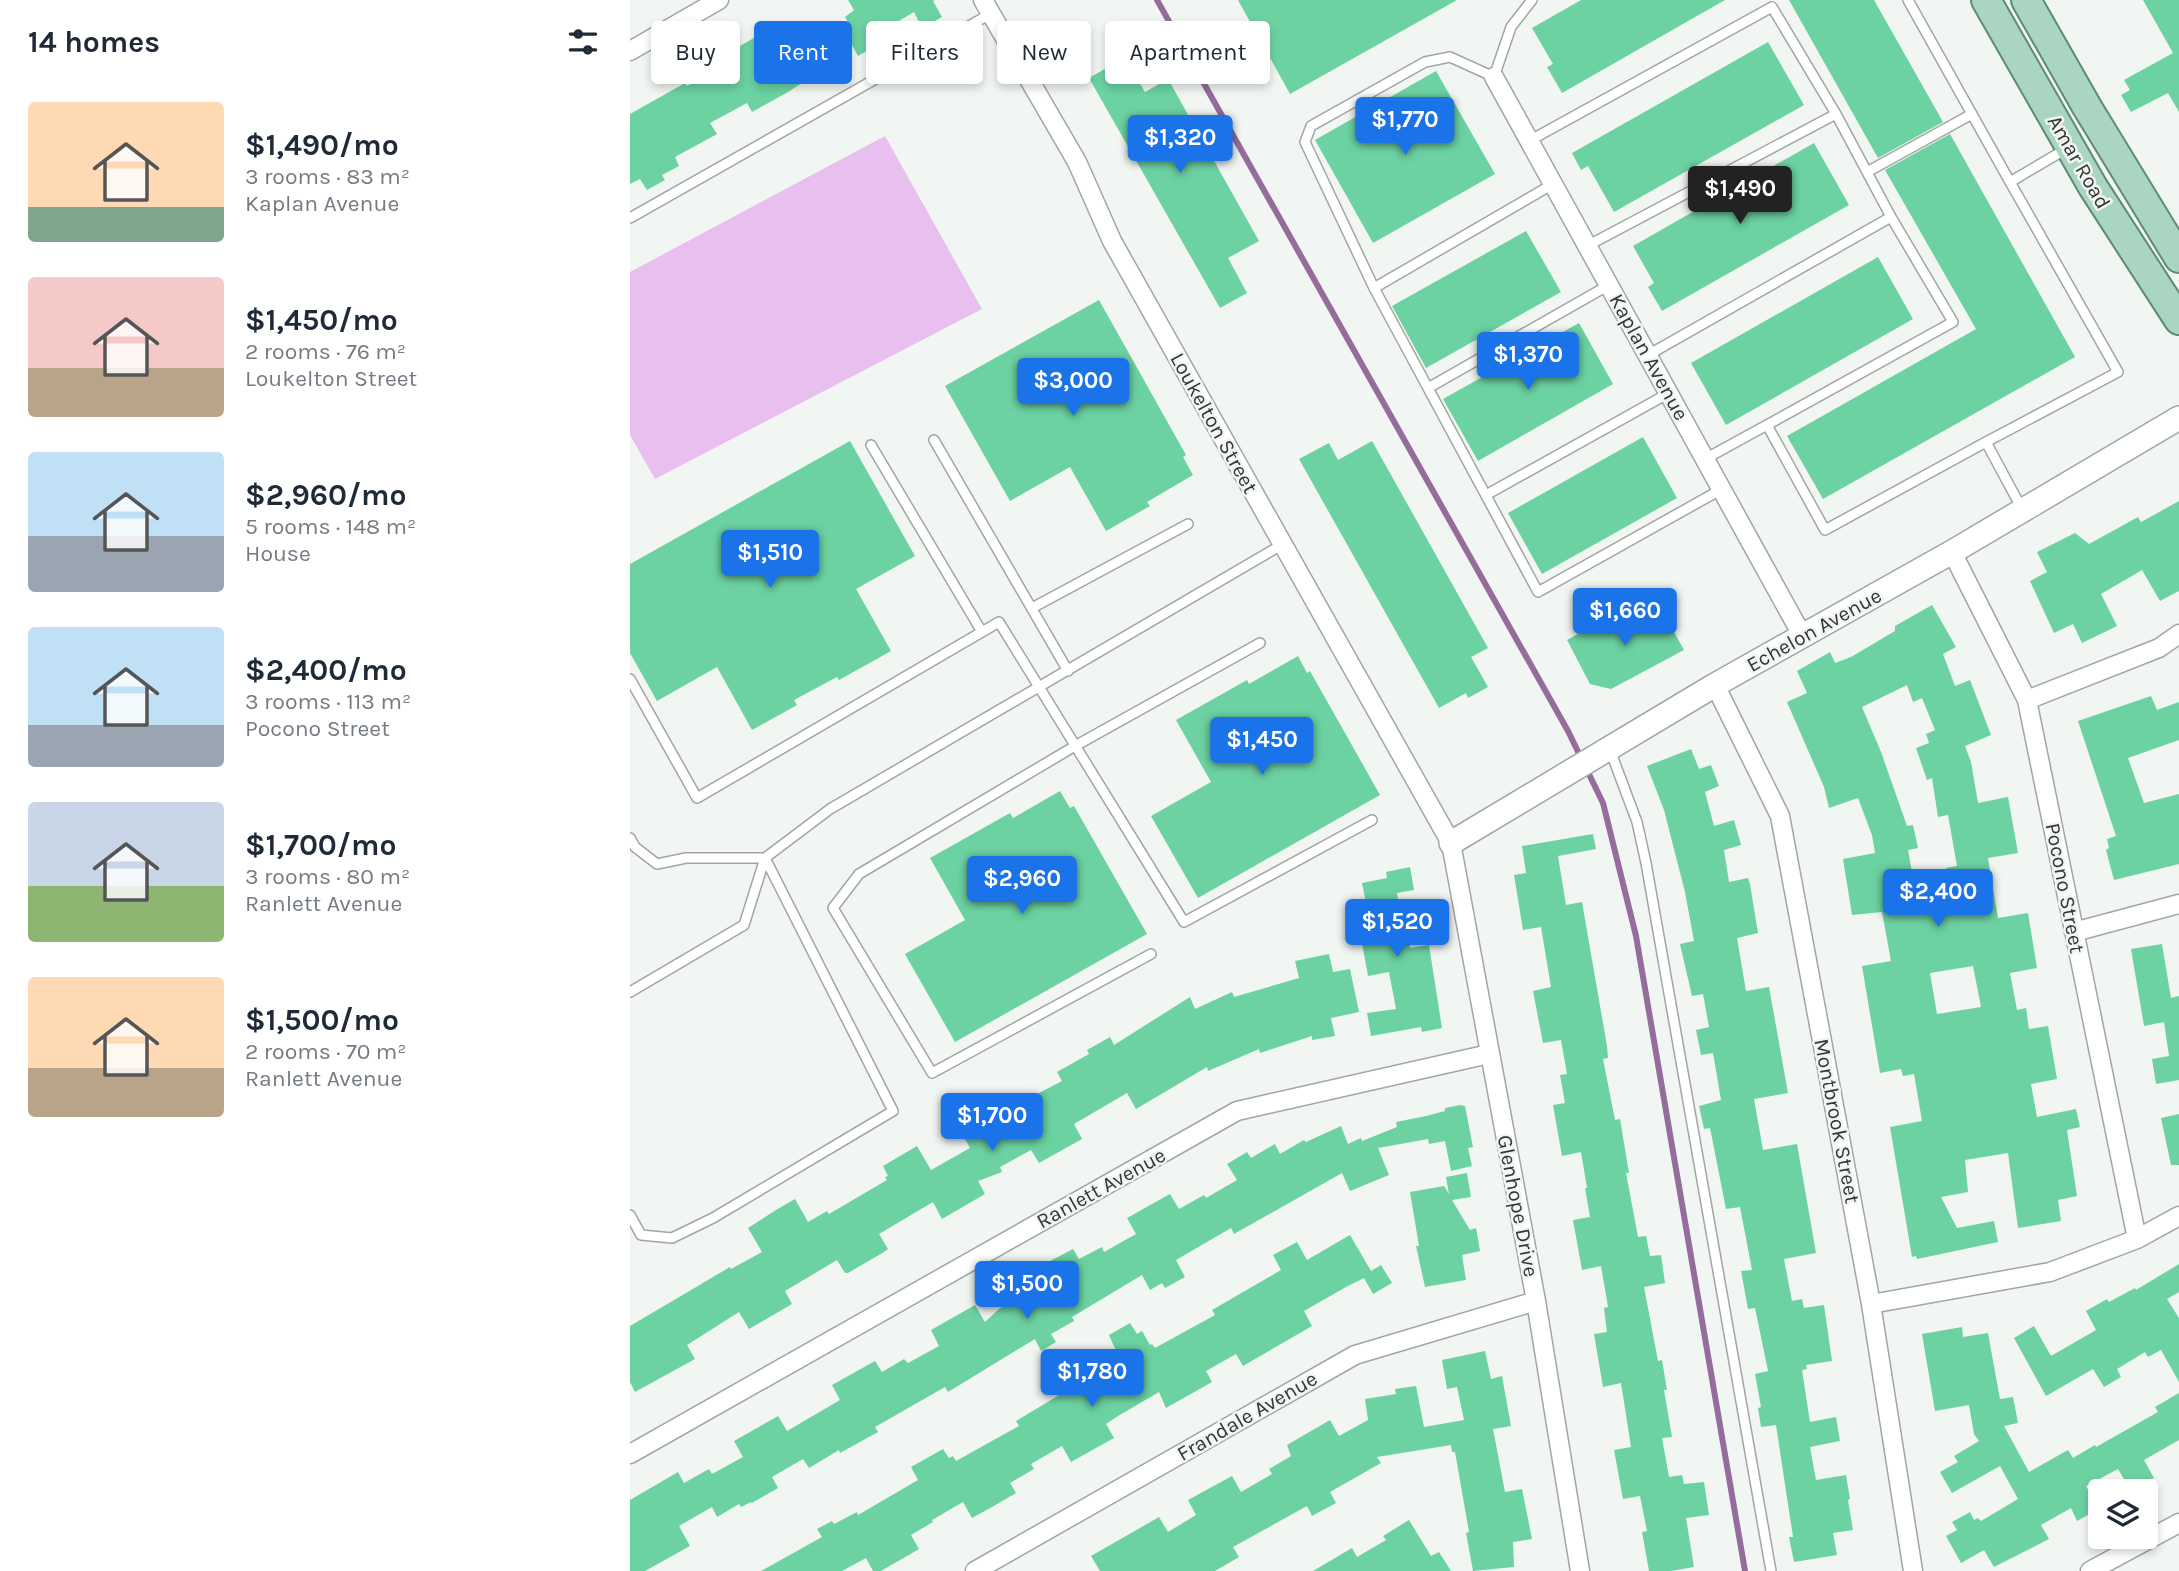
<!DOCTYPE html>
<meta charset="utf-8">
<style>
body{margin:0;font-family:Karla,sans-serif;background:#f2f2f3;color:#1f2937;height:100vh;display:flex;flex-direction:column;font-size:26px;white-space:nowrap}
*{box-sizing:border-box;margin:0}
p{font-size:23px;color:#747a83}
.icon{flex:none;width:38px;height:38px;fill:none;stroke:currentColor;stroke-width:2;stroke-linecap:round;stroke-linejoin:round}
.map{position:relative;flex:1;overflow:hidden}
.details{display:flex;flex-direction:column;background:#fff;width:630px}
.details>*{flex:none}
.guide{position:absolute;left:21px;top:21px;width:665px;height:63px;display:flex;gap:14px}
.tools{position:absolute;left:1458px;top:1479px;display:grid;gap:14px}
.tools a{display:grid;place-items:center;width:70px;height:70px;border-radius:7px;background:#fff;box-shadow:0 4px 10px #0003;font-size:35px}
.price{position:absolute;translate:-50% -60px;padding:0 16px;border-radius:7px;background:#1a73e8;color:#fff;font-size:23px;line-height:46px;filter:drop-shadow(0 2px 4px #0008)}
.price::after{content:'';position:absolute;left:50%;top:42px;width:21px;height:16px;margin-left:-10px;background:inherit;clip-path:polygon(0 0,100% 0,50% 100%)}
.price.current{background:#222;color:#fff}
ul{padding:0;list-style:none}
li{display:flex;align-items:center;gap:21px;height:175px;padding:0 28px}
li span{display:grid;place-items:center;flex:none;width:196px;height:140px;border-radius:7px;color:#555}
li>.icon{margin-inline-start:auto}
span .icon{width:84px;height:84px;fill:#fffc;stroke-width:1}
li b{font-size:30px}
h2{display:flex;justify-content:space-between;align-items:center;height:84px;padding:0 28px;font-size:30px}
.pill{padding:0 24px;border-radius:7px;background:#fff;box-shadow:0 4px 10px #0003;font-size:24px;line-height:63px}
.pill.current{background:#1a73e8;color:#fff}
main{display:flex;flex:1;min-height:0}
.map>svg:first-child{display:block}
</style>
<main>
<section class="details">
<h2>14 homes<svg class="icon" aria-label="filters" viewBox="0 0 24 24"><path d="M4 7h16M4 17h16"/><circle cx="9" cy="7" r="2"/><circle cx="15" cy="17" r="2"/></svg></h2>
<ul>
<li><span style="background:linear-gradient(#ffd9b3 75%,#7fa58c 0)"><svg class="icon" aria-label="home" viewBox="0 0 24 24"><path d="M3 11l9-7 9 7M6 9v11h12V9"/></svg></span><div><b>$1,490/mo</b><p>3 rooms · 83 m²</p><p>Kaplan Avenue</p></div></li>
<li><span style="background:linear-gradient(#f6c9c9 65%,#b9a48a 0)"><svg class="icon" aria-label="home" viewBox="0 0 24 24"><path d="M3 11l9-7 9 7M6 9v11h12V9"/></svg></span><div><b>$1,450/mo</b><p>2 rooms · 76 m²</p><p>Loukelton Street</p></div></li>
<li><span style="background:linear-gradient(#bfe0f5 60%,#9aa5b1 0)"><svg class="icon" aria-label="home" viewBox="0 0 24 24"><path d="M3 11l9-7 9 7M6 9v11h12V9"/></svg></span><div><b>$2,960/mo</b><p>5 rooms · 148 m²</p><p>House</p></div></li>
<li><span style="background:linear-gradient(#bfe0f5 70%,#9aa5b1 0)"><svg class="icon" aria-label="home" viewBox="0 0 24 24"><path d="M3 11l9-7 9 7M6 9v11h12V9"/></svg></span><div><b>$2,400/mo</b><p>3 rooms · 113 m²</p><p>Pocono Street</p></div></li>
<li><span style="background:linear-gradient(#c9d6e8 60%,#8fb573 0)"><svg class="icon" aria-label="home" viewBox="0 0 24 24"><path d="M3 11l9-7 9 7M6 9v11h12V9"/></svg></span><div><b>$1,700/mo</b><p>3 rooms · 80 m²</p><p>Ranlett Avenue</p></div></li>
<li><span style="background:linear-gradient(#ffd9b3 65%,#b9a48a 0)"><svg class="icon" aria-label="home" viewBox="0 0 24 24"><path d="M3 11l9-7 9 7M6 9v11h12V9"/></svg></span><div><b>$1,500/mo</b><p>2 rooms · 70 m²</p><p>Ranlett Avenue</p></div></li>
</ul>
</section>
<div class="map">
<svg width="1549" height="1571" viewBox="0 0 1549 1571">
<rect width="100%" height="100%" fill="#f1f6f3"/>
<path fill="#e9bff0" d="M255 136 352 309 25 479 0 435V272Z"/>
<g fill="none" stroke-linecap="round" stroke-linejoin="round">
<path stroke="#956c9c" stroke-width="6" d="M527 0 938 731 973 803 1006 936 1115 1571"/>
</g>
<path fill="#6cd2a2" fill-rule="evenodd" d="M218 0H305L303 1 312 17 292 28 284 12 245 35 250 43 228 56 221 43 187 62 192 70 158 92 122 112 117 103 80 123 87 134 45 157 49 166 32 175 35 180 17 190 10 179 0 184V114L55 83 57 86 91 67 86 60 153 21 163 38 169 34 172 40 175 38 177 42 188 35 191 40 219 24 215 17 224 10Z
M608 0H827L660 94Z
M951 0H1095L932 93 917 67 923 64 902 28Z
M1159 0H1244L1313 122 1248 158Z
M1513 0H1549V112L1538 93 1501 112 1491 95 1500 90 1494 80 1543 53Z
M1138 42 1174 105 984 212 958 166 951 170 942 153Z
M492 59 498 68 500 67 515 92 538 79 629 241 598 258 617 293 590 308 459 78Z
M806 71 865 174 743 243 685 140Z
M1320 134 1445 357 1193 499 1157 436 1346 329 1255 170Z
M1184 143 1219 205 1032 311 1018 287 1024 283 1003 246Z
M896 231 931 292 796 368 762 306Z
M1248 257 1283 319 1096 425 1061 363Z
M469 300 556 455 553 457 563 475 517 502 520 506 476 531 440 467 380 501 315 386Z
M949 323 983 384 848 461 813 399Z
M1013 437 1047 498 912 574 878 513Z
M220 441 285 556 226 589 261 651 209 680 207 677 164 700 167 705 122 730 87 667 27 701 0 653V564Z
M742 441 858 648 841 657 858 687 838 698 836 693 809 708 669 459 699 443 708 460Z
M1549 501V591L1530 601 1512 570 1471 594 1487 626 1452 643 1443 624 1424 633 1400 581 1417 572 1407 552 1445 533 1459 544 1508 517 1511 522Z
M1029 605 1054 650 981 689 960 684 937 640 978 617 985 629Z
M1302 605 1326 647 1313 654 1325 686 1340 680 1361 735 1335 746 1341 762 1348 803 1378 797 1388 853 1358 858 1368 918 1398 913 1407 968 1380 973 1387 1010 1396 1008 1399 1029 1418 1026 1427 1079 1401 1084 1407 1117 1446 1109 1450 1127 1437 1130 1447 1196 1428 1200 1431 1221 1388 1228 1378 1153 1335 1160 1338 1192 1311 1197 1327 1228 1364 1221 1368 1242 1287 1259 1286 1256 1282 1257 1260 1127 1292 1121 1284 1074 1273 1076 1271 1069 1250 1073 1232 966 1261 961 1252 912 1222 915 1213 859 1245 853 1242 835 1228 798 1199 808 1194 787 1157 702 1177 693 1167 671 1200 652 1205 663 1221 657 1265 631V626ZM1277 685 1283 702 1292 698 1305 730 1296 734 1299 743 1286 748 1297 780 1302 778 1308 817 1318 815 1327 866 1316 868 1320 888 1286 894 1278 850 1288 848 1283 825 1277 826 1251 752 1232 707ZM1343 966 1351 1007 1307 1014 1300 973Z
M668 656 677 673 680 671 750 795 568 898 521 816 581 782 546 720 617 680 619 684Z
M1521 696 1527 710 1549 702V740L1498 758 1514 803 1549 794V864L1484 880 1476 850 1479 848 1477 839 1486 836 1448 721Z
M1061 749 1069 769 1081 765 1089 786 1075 792 1084 826 1104 820 1111 845 1094 850 1099 882 1118 878 1120 884 1128 933 1107 938 1116 991 1139 987 1158 1093 1124 1099 1133 1150 1167 1144 1186 1253 1154 1259 1162 1301 1172 1299 1174 1308 1194 1305 1202 1361 1176 1365 1177 1369 1172 1370 1180 1422 1206 1417 1210 1441 1180 1447 1186 1480 1216 1475 1220 1499 1218 1500 1223 1530 1203 1533 1207 1555 1164 1562 1159 1537H1163L1146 1425 1131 1427 1128 1408 1131 1407 1125 1374 1138 1371 1125 1308 1118 1309 1111 1271 1122 1270 1110 1207 1096 1209 1080 1128 1074 1129 1069 1106 1091 1100 1083 1053 1071 1055 1066 1030 1079 1027 1073 994 1062 996 1050 944 1064 941 1055 892 1034 810 1017 766Z
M430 791 440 808 444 806 517 934 325 1042 275 954 335 920 300 858 380 813 383 818Z
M963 834 966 849 928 856 936 905 952 902 977 1046 978 1058 973 1059 985 1120 990 1119 999 1173H996L1008 1237 1016 1236 1020 1256 1031 1255 1035 1283 1014 1287 1028 1361 1032 1360 1037 1390H1034L1042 1437 1032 1438 1039 1477 1052 1475 1054 1484 1074 1482 1079 1515 1056 1518 1064 1567 1041 1571H1019L1012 1532 1017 1531 1010 1496 993 1499 984 1450 1001 1447 991 1383 973 1387 964 1334 977 1332 974 1308 978 1307 971 1266 952 1270 943 1220 960 1217 955 1188H957L951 1152 932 1156 923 1105 935 1103 930 1075 937 1074 931 1040 913 1043 903 991 921 987 911 927 893 930 884 875 896 873 892 846Z
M780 867 784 890 767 893 775 938 778 937 780 948 799 945 812 1028 792 1032 791 1027 741 1036 737 1013 766 1009 759 972 738 976 726 910 737 908 732 883 757 878 756 872Z
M1532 944 1541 998 1549 996V1080L1526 1084 1522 1059 1539 1056 1534 1022 1514 1026 1501 949Z
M699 954 703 972 720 969 729 1012 701 1018 705 1036 682 1040V1036L630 1053 629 1049 578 1071 577 1067 506 1109 497 1093 444 1124 452 1139 409 1163 401 1150 370 1167 372 1172 348 1181 355 1194 312 1219 303 1202 249 1234 258 1249 254 1252 218 1273H215L207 1260 155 1291 162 1304 119 1329 109 1312 57 1345 65 1359 5 1392 0 1382V1326L100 1267 101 1269 132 1252 118 1228 146 1210 165 1199 178 1222 197 1211 199 1214 257 1180 255 1177 258 1176 253 1166 287 1146 301 1170 340 1148 335 1139 353 1129 350 1124 432 1081 427 1072 459 1054 457 1050 480 1037 484 1045 560 997 565 1009 602 992 604 997 669 978 665 961Z
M830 1105 835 1106 843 1147 838 1148 842 1166 821 1171 815 1141 799 1144 798 1139 748 1148 759 1175 720 1191 712 1173 604 1234 601 1228 546 1260 555 1277 535 1288 532 1283 520 1290 512 1275 442 1317 444 1321 421 1334 426 1342 411 1351 405 1339 318 1392 315 1387 245 1427 248 1432 210 1453 209 1450 179 1468 173 1459 142 1477 148 1488 122 1503 121 1502 111 1507 109 1504 87 1517 82 1507 49 1526 60 1546 15 1571H0V1500L48 1472 54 1483 79 1469 82 1474 113 1457 104 1441 148 1416 157 1431 210 1400 202 1385 245 1361 252 1372 274 1359 278 1363 309 1346 301 1330 345 1305 355 1322 370 1308 378 1306 409 1289 399 1272 420 1261 443 1249 449 1259 472 1247 474 1252 506 1234 497 1218 540 1194 549 1209 574 1195 576 1198 607 1180 597 1164 617 1152 621 1158 645 1144 650 1154 674 1140 676 1142 711 1126 718 1144 731 1138 732 1141 767 1127 766 1122 796 1116 815 1111V1108Z
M1549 1114V1165H1541L1531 1118Z
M837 1173 841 1197 822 1200 840 1230 846 1228 850 1251 832 1255 836 1280 795 1287 786 1246H789L780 1192 814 1186 819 1194 816 1177Z
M720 1235 741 1271 751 1265 762 1283 743 1294 734 1278 716 1287 674 1311 682 1326 613 1366 606 1354 576 1371 582 1382 536 1408 529 1392 488 1416 476 1424 484 1438 441 1462 432 1446 401 1464 404 1469 380 1483 386 1493 362 1507 342 1518 333 1502 302 1520 303 1522 281 1535 289 1549 251 1571H243L236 1558 212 1571H131L192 1537 187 1529 202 1521 204 1524 227 1512 228 1515 288 1480 281 1467 313 1449 319 1458 323 1456 326 1461 389 1426 386 1421 441 1388 491 1362 479 1335 500 1323 507 1334 512 1331 520 1345 522 1344 525 1348 585 1315 582 1310 651 1270 643 1255 667 1242 677 1260Z
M1549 1264V1292L1537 1299 1549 1318V1382L1531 1350 1518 1357 1515 1352 1487 1369 1491 1377 1474 1387 1463 1369 1416 1396 1384 1338 1404 1326 1421 1356 1466 1330 1456 1311 1477 1299 1479 1302 1505 1288 1506 1290Z
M1332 1327 1333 1337 1358 1333 1370 1399 1383 1397 1388 1423 1374 1426 1399 1472 1438 1450 1443 1458 1465 1445 1466 1447 1528 1412 1525 1407 1549 1393V1440L1514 1460 1524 1478 1501 1491 1488 1469 1456 1486 1469 1509 1447 1521 1441 1508 1411 1525 1419 1539 1364 1567 1354 1550 1331 1563 1316 1536 1327 1530 1322 1522 1340 1512 1344 1520 1348 1518 1351 1521 1388 1499 1370 1466 1322 1493 1310 1472 1328 1462 1324 1456 1349 1441 1344 1434 1339 1405 1305 1411 1292 1334Z
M855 1351 861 1379 872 1376 881 1426 863 1429 875 1492 892 1489 902 1539 883 1542 884 1567 843 1571 836 1533 839 1532 825 1452H822L821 1445 747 1457 751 1463 700 1492 706 1503 682 1516 677 1506 603 1547 609 1557 585 1571H470L461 1556 529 1517 538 1532 566 1515 558 1500 602 1476 611 1492 642 1474 639 1469 661 1456 657 1445 700 1420 709 1436 738 1420 735 1399 766 1394 765 1389 786 1386 794 1427 834 1420 827 1387 817 1389 812 1360Z
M779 1520 801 1556 809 1552 821 1571H683L722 1548 727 1557 756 1540 753 1536Z"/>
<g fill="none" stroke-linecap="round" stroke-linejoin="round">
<g stroke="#a1a6a3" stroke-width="12">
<path id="service" d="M902 0 881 27 864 77 820 57 795 62 681 126 675 142 744 288 923 184
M1278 0 1380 182 1436 149
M899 141 1142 7 1206 114
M1237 172 1342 114
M1380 182 1488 372 1356 442 1392 509
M0 218 362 13
M957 246 1206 114 1261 217
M744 288 908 592 1092 489
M1018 355 1261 217 1323 322 1137 425
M798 388 979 285
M304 440 438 671
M241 445 352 632
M1075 459 1137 425 1195 530 1356 442
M856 495 1039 393
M402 608 558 524
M0 679 67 798 369 622 554 922 742 820
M980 750 1007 822 1016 863 1141 1571
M0 838 5 847 27 864 56 858H135
M521 954 302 1073 203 908 229 874 445 746 630 643
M0 992 114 925 135 858 200 809 653 544
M0 1215 11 1235 42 1238 83 1218 263 1111 135 858"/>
</g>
<g stroke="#a1a6a3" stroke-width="21">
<path id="minor" d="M353 0 447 162 482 241 821 843 906 1301 950 1571
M0 51 89 0
M864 77 1173 637
M1322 552 1397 700 1507 1239
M1085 685 1150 816 1241 1304 1283 1571
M1397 700 1529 648 1549 634
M1444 932 1549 904
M1241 1304 1420 1272 1507 1239 1549 1216
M0 1454 607 1111 859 1054
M345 1571 725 1355 906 1301
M1460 1571 1549 1523"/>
</g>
<g stroke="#a1a6a3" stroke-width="26">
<path id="tertiary" d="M821 843 1085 685 1322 552 1549 418"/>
</g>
<g stroke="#5c8c74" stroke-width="32">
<path id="primary" d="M1356 0 1463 187 1549 320
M1396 0 1457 107 1549 258"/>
</g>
<use href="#service" stroke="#fff" stroke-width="9"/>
<use href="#minor" stroke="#fff" stroke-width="18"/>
<use href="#tertiary" stroke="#fff" stroke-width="23"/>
<use href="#primary" stroke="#aad6c1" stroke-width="28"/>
</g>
<g text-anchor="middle" stroke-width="5" stroke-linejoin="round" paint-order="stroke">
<g font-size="21" fill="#343534" stroke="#f1f6f3">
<text transform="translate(1449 162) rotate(60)" y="7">Amar Road</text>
<text transform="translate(1019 357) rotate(61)" y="7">Kaplan Avenue</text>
<text transform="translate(584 423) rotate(61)" y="7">Loukelton Street</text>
<text transform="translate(1184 630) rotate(-29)" y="7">Echelon Avenue</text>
<text transform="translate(1435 888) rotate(79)" y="7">Pocono Street</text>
<text transform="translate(1207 1121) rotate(79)" y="7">Montbrook Street</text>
<text transform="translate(471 1188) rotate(-29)" y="7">Ranlett Avenue</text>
<text transform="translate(888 1206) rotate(79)" y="7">Glenhope Drive</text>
<text transform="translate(617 1416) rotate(-30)" y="7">Frandale Avenue</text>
</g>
</g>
</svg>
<div class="tools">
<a><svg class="icon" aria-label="layers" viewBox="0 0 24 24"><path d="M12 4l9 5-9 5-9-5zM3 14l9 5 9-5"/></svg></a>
</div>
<b class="price" style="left:775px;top:157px">$1,770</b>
<b class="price" style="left:550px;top:175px">$1,320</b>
<b class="price current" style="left:1110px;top:226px">$1,490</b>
<b class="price" style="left:898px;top:392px">$1,370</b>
<b class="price" style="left:443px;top:418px">$3,000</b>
<b class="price" style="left:140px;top:590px">$1,510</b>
<b class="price" style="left:995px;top:648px">$1,660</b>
<b class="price" style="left:632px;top:777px">$1,450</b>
<b class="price" style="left:392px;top:916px">$2,960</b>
<b class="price" style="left:1308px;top:929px">$2,400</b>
<b class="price" style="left:767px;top:959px">$1,520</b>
<b class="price" style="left:362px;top:1153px">$1,700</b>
<b class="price" style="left:397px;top:1321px">$1,500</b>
<b class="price" style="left:462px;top:1409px">$1,780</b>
<div class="guide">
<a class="pill">Buy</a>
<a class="pill current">Rent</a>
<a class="pill">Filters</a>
<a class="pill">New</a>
<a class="pill">Apartment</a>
</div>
</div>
</main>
